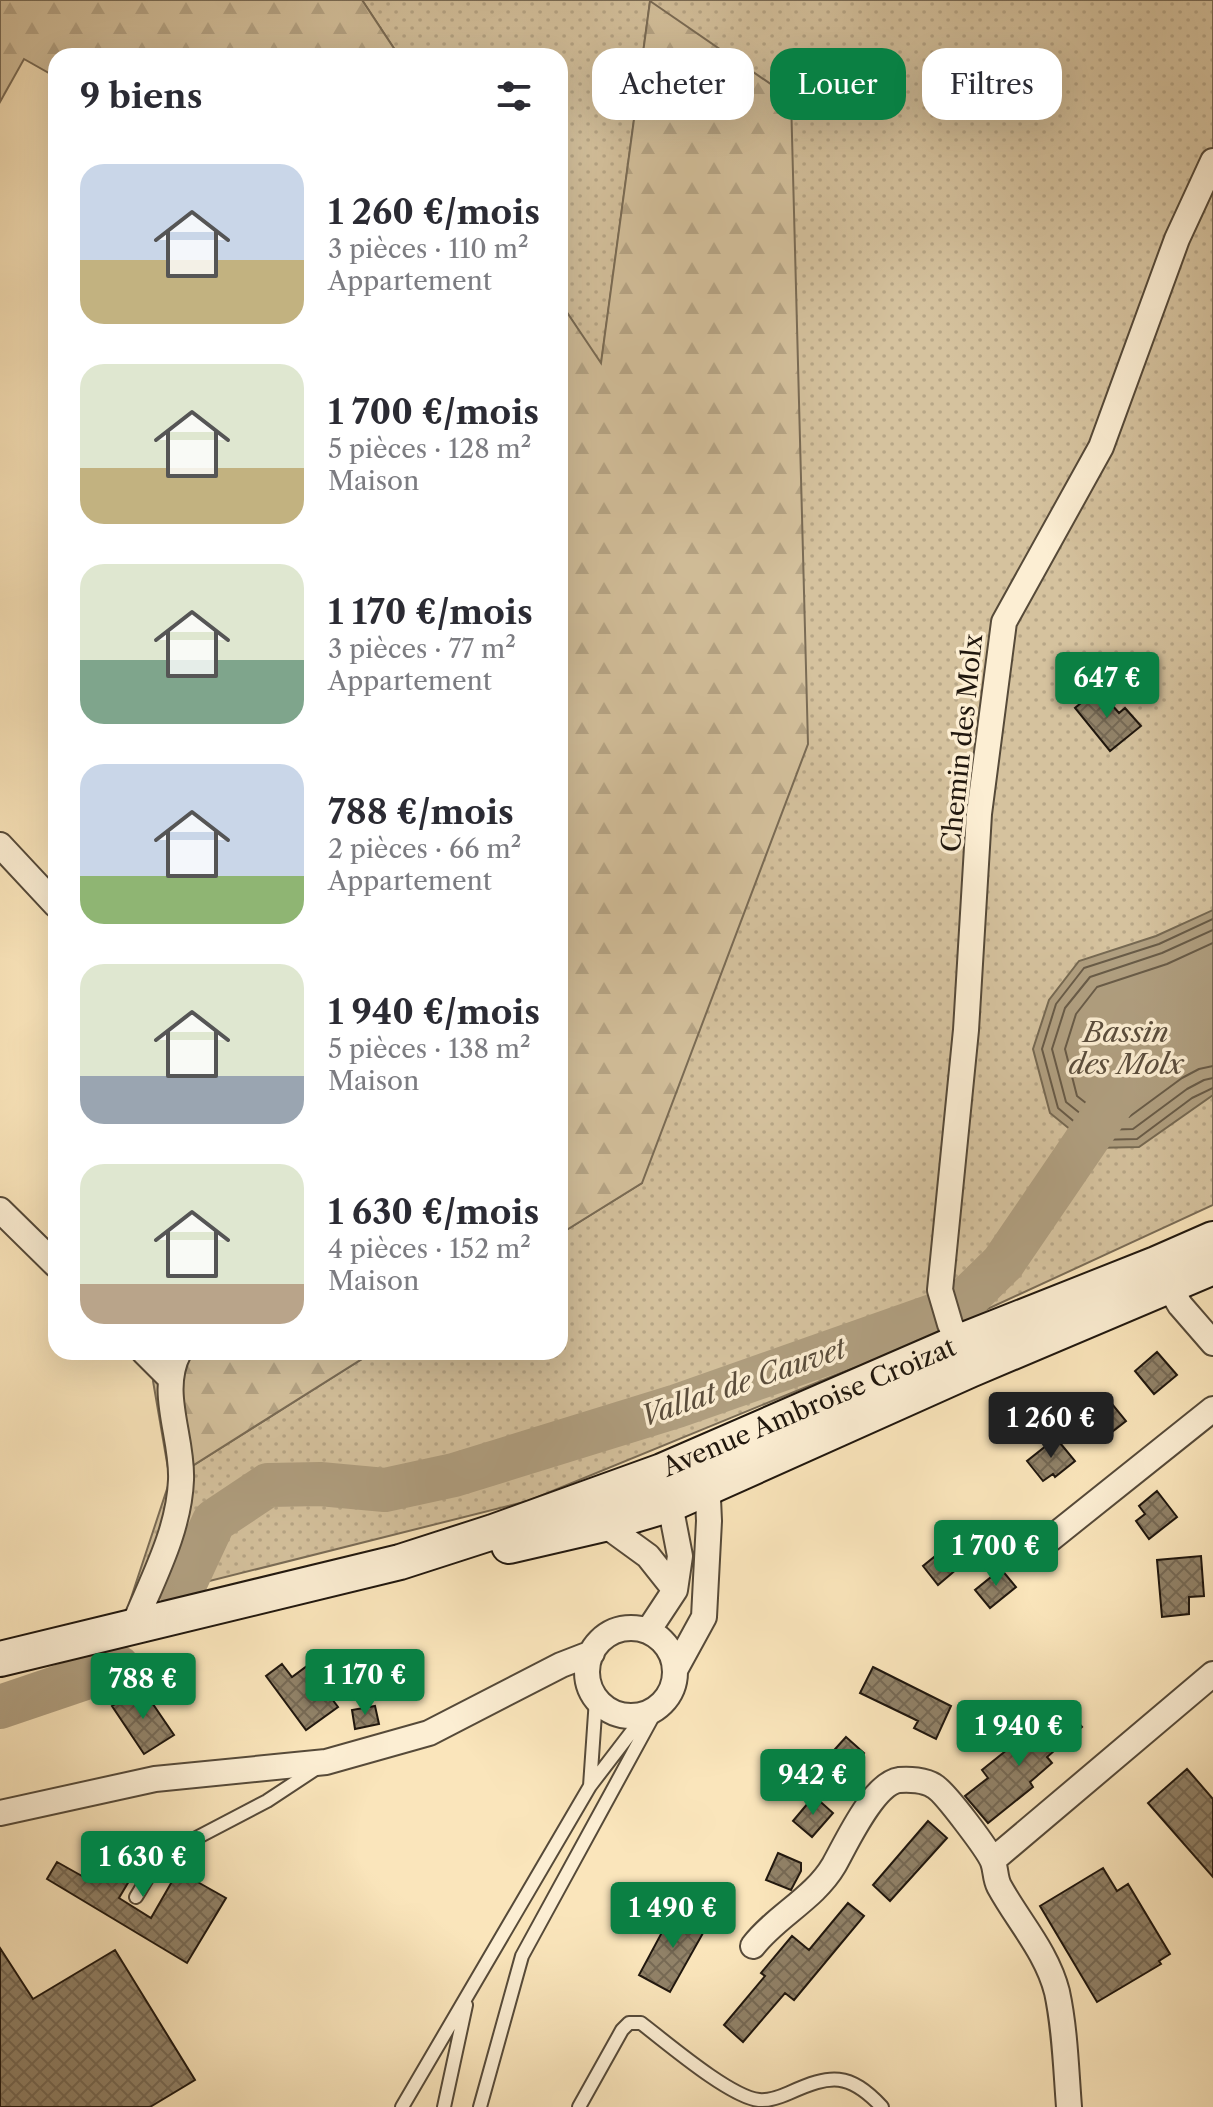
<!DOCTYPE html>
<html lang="fr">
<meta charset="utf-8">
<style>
body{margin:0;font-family:"Libre Caslon Text",serif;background:#f7f7f7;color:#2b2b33;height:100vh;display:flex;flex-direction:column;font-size:30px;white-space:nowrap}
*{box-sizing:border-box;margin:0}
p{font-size:26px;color:#7c7c81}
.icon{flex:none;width:44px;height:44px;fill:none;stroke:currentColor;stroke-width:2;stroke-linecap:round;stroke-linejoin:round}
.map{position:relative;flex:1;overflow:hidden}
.sheet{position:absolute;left:48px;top:48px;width:520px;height:1312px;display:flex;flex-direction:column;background:#fff;border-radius:24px;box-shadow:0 8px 32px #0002}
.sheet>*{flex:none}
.top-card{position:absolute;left:592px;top:48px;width:500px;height:72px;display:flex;gap:16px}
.price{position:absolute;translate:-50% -68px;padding:0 18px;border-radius:8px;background:#0b8043;color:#fff;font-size:26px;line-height:52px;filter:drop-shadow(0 2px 4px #0008)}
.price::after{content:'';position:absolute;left:50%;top:48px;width:24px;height:18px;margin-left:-12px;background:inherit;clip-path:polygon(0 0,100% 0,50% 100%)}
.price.active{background:#222;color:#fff}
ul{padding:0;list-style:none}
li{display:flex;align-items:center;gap:24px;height:200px;padding:0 32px}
li span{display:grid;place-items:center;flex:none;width:224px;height:160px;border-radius:24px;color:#555}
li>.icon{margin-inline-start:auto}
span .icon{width:96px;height:96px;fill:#fffc;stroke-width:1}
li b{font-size:34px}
h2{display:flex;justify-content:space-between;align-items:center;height:96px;padding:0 32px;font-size:34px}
.pill{padding:0 28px;border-radius:24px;background:#fff;box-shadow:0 8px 32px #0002;font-size:28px;line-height:72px}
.pill.active{background:#0b8043;color:#fff}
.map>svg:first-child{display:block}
</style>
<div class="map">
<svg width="1213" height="2107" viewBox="0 0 1213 2107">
<defs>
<pattern id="grass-dots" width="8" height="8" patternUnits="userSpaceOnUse" patternTransform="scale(2)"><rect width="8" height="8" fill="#d5c29e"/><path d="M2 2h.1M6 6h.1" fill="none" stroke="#b7a687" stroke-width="1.8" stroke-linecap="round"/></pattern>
<pattern id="forest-firs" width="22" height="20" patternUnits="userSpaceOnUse" patternTransform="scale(2)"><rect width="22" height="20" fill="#d5c29e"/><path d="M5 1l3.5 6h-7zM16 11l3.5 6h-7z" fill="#b7a687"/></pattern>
<pattern id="building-cross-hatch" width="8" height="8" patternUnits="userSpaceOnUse" patternTransform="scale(2)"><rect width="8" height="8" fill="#918268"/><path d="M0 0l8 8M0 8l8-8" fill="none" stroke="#766954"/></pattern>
</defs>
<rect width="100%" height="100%" fill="#fae5bb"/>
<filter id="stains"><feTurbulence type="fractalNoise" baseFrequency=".0025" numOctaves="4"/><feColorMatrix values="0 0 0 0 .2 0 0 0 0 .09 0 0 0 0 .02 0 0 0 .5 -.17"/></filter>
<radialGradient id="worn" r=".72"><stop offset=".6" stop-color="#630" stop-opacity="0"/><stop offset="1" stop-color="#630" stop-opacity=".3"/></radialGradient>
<path fill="url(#grass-dots)" stroke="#7a6c56" stroke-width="2" d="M362 0H1213V1205L916 1342 528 1501 130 1601 170 1480 373 1352H560V1234L642 1183 650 2 601 365 560 302V56H399Z"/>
<path fill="url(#forest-firs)" stroke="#7a6c56" stroke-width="2" d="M0 0H362L399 56H56V77L24 59 0 102Z
M650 1 791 98 808 744 642 1183 560 1234V302L601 363Z
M198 1352H373L170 1480 153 1381Z"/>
<path fill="#b09f80" stroke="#766952" stroke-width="2" d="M1213 910V1095L1139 1147 1093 1148 1050 1113 1033 1049 1049 1000 1079 961 1156 936Z"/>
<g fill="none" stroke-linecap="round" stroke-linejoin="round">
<path stroke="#685b47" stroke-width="2" d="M1213 919 1159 944 1084 968 1056 1004 1042 1049 1058 1108 1096 1140 1137 1139 1192 1098 1213 1088
M1213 930 1162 953 1090 977 1065 1008 1052 1049 1066 1102 1101 1130 1133 1129 1187 1089 1204 1080 1213 1078
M1213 943 1167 964 1097 987 1076 1014 1065 1049 1077 1096 1105 1118 1129 1117 1182 1078 1199 1069 1213 1066"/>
<path stroke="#b09f80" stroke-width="44" d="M181 1592 214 1521 268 1485 320 1484 385 1490 454 1475 677 1406 958 1307 1003 1263 1118 1094
M0 1707 118 1667"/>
</g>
<path fill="url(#building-cross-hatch)" stroke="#20170e" stroke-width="2" d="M1098 689 1119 713 1125 708 1141 726 1110 751 1075 708Z
M1157 1352 1177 1375 1154 1394 1135 1371Z
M1100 1399H1108L1126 1421 1108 1435 1087 1409Z
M1056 1438 1075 1461 1055 1477 1053 1474 1043 1481 1027 1461Z
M1157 1491 1177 1517 1149 1539 1136 1521 1145 1514 1139 1506Z
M949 1545 964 1563 938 1585 923 1566Z
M1201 1556 1204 1596 1189 1597V1614L1162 1617 1157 1560Z
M1001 1569 1016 1587 990 1608 975 1590Z
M282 1664 292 1677 307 1666 338 1707 306 1730 266 1676Z
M873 1667 951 1706 936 1739 914 1728 918 1721 912 1718 860 1693Z
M142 1688 174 1735 144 1754 112 1706Z
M375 1706 379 1724 355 1729 352 1710Z
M1068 1711 1082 1727 1047 1757 1052 1763 1030 1782 1033 1787 988 1823 965 1796 988 1778 982 1770 1028 1733 1033 1740Z
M846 1737 864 1753 836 1784 818 1768Z
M1187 1769 1213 1799V1877L1148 1803Z
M814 1796 833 1813 812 1837 793 1821Z
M928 1821 947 1838 890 1901 873 1885Z
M108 1833 145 1854 119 1898 151 1918 178 1871 226 1898 187 1963 47 1879 57 1862 82 1876Z
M778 1853 801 1863V1871L791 1890 766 1880Z
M1103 1868 1117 1891 1128 1884 1170 1954 1159 1961 1161 1964 1097 2002 1040 1906Z
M848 1903 864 1916 794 2000 785 1993 743 2042 724 2025 765 1976 761 1973 792 1936 809 1950Z
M675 1908 707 1926 670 1992 639 1975Z
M0 1948 33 1999 115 1950 195 2080 150 2107H0Z"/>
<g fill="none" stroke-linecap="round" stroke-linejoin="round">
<g stroke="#564a39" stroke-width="16">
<path id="service" d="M590 1786 596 1699
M136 1897 160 1857 267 1801 317 1768
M402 2107 590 1786 646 1713
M444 2107 466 2005
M480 2107 522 1956 658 1707
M579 2107 622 2030 629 2023H641C667 2043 730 2097 759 2100 770 2101 780 2097 789 2093 831 2074 849 2072 882 2107"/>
</g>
<g stroke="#564a39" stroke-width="28">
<path id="minor" d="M0 845 56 905
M0 1210 56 1265
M1161 1273 1180 1305 1213 1343
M144 1352 169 1377
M965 1357 950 1324 940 1290 966 1030 979 814 1004 622 1101 447 1177 239 1213 161
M604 1524 648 1556 675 1590
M1044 1544 1213 1409
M133 1627C152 1580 179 1532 181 1480 183 1437 158 1392 179 1352
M587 1672a44 44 0 1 1 88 0a44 44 0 1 1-88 0Z
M648 1631 675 1590 680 1556 667 1489
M675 1670 704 1617 709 1521 707 1476
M0 1813 155 1779 326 1762 429 1733 561 1665 592 1653
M993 1860 1213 1674
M753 1946C776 1916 814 1899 834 1865 846 1844 873 1784 899 1780 909 1779 925 1780 934 1786 945 1792 989 1851 993 1862 996 1870 995 1878 999 1886 1018 1921 1047 1952 1057 1992 1065 2029 1066 2069 1069 2107"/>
</g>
<g stroke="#20170e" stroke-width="38">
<path id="secondary" d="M509 1546 604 1524 671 1504 970 1370 1213 1267
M0 1659 400 1562 493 1532 662 1471 959 1342 1156 1264 1213 1239"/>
</g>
<use href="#service" stroke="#fceed3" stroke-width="12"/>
<use href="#minor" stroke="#fceed3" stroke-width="24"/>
<use href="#secondary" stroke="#fceed3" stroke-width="34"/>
</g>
<g text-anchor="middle" stroke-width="7" stroke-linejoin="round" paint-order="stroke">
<g font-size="26" fill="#20170e" stroke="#fceed3">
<text transform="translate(962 743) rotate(-84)" y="9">Chemin des Molx</text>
<text transform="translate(809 1407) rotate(-23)" y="9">Avenue Ambroise Croizat</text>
</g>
<g font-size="28" font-style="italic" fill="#5a4d3c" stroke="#fceed3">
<text x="1126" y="1042">Bassin<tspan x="1126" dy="32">des Molx</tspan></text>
<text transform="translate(743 1382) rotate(-19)" y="10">Vallat de Cauvet</text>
</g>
</g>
<rect width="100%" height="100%" filter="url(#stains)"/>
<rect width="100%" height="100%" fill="url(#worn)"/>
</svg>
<b class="price" style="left:1107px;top:720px">647 €</b>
<b class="price active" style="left:1051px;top:1460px">1 260 €</b>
<b class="price" style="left:996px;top:1588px">1 700 €</b>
<b class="price" style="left:365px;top:1717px">1 170 €</b>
<b class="price" style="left:143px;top:1721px">788 €</b>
<b class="price" style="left:1019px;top:1768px">1 940 €</b>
<b class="price" style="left:813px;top:1817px">942 €</b>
<b class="price" style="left:143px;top:1899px">1 630 €</b>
<b class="price" style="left:673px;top:1950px">1 490 €</b>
<div class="top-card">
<a class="pill">Acheter</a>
<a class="pill active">Louer</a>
<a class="pill">Filtres</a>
</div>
<section class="sheet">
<h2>9 biens<svg class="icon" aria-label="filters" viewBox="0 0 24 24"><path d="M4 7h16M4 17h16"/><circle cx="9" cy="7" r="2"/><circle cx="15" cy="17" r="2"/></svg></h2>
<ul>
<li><span style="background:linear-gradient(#c9d6e8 60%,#c2b280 0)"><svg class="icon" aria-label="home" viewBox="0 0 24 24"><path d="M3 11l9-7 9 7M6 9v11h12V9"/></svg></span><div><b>1 260 €/mois</b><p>3 pièces · 110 m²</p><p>Appartement</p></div></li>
<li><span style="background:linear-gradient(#dfe7d0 65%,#c2b280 0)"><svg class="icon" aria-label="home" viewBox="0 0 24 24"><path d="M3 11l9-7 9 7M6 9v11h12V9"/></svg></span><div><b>1 700 €/mois</b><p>5 pièces · 128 m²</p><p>Maison</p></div></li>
<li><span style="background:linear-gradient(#dfe7d0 60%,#7fa58c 0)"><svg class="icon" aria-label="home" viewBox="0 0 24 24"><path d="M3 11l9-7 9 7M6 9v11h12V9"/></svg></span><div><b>1 170 €/mois</b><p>3 pièces · 77 m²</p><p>Appartement</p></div></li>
<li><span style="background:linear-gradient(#c9d6e8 70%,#8fb573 0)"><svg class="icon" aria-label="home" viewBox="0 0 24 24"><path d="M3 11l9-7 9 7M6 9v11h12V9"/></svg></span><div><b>788 €/mois</b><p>2 pièces · 66 m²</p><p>Appartement</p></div></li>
<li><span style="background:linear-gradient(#dfe7d0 70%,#9aa5b1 0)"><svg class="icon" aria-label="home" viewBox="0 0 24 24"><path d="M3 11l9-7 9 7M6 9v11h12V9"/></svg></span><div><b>1 940 €/mois</b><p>5 pièces · 138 m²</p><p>Maison</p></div></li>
<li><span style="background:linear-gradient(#dfe7d0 75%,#b9a48a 0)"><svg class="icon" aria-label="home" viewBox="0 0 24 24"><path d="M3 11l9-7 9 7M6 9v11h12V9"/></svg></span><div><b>1 630 €/mois</b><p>4 pièces · 152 m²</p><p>Maison</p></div></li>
</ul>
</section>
</div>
